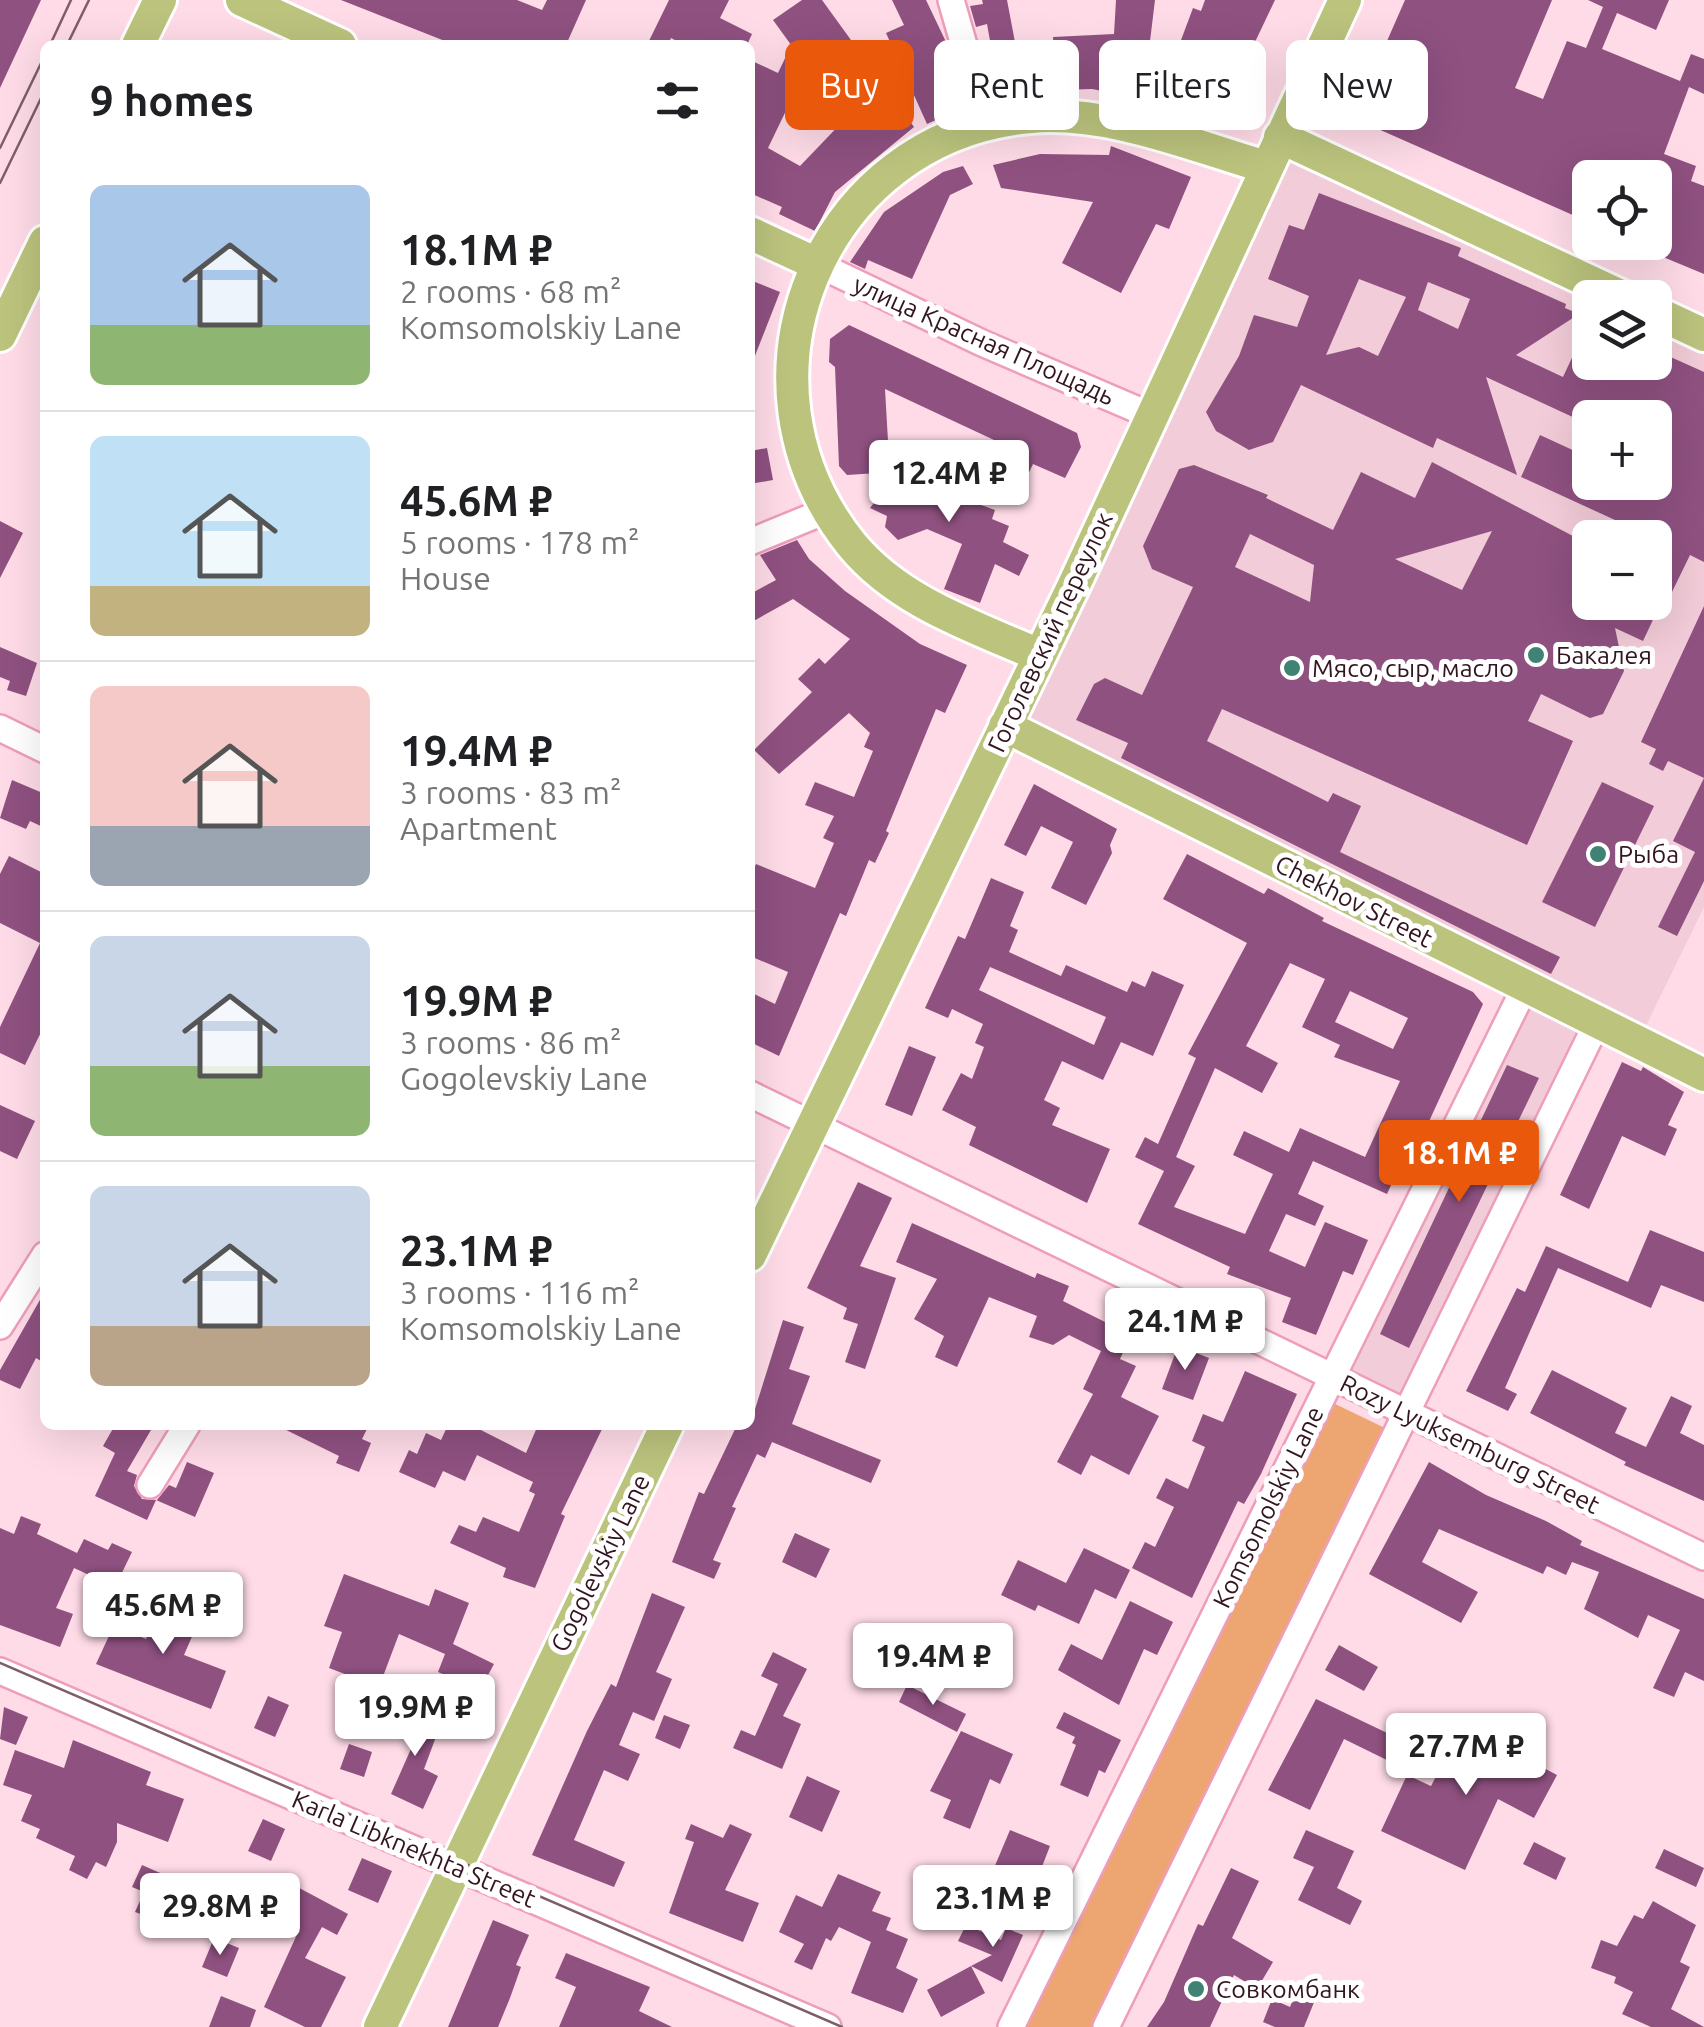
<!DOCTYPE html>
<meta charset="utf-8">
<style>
body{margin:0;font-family:Ubuntu,sans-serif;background:#f2f2f2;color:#202124;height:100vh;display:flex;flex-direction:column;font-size:38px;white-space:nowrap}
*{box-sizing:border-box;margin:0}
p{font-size:32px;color:#757577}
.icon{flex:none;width:55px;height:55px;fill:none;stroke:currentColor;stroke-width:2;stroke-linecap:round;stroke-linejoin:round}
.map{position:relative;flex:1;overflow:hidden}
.side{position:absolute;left:40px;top:40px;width:715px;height:1390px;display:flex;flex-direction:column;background:#fff;border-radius:15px;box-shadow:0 10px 40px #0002}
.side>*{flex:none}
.guide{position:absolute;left:785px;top:40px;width:768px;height:90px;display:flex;gap:20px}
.buttons{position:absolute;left:1572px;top:160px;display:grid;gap:20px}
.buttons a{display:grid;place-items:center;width:100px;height:100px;border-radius:15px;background:#fff;box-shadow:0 10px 40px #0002;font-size:50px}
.price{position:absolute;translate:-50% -85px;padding:0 22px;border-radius:10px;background:#fff;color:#222;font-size:32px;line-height:65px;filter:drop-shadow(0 2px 5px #0008)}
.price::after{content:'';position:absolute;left:50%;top:60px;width:30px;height:22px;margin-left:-15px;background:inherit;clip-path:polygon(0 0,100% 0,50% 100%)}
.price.on{background:#ea580c;color:#fff}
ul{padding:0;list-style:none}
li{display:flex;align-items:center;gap:30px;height:250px;padding:0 50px}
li+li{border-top:2px solid #e0e0e0}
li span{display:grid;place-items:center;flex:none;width:280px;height:200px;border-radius:15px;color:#555}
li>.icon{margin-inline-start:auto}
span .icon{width:120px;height:120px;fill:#fffc;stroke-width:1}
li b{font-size:42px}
h2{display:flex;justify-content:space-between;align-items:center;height:120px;padding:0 50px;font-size:42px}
.tag{padding:0 35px;border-radius:15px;background:#fff;box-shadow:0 10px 40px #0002;font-size:35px;line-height:90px}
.tag.on{background:#ea580c;color:#fff}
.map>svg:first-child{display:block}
</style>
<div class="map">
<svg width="1704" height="2027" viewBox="0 0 1704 2027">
<rect width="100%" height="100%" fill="#fedbe7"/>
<path fill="#f2ccd8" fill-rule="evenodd" d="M1280 137 1590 298V362H1655V312L1704 335V907L1638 1042 1598 1023 1405 1414 1332 1378 1525 987 1005 726ZM1590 418H1655V482H1590ZM1590 538H1655V602H1590Z"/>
<path fill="#eda672" d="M1329 1401 1389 1430 1095 2027H1021Z"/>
<path fill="#8f5180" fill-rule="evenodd" d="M0 0H41L0 88Z
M341 0H517L542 10 547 0H586L566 45H455Z
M669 0H729L720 18 752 34 747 45H684L671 38 668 45H647Z
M802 0H822L914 127 835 192 815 231 779 214 782 207 750 193V60L778 73 788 52 802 60 773 20ZM807 67 846 118 800 166 768 148Z
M892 0H926L947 44 965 107 927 124 886 33 904 25Z
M982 0H1007L1018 58 1054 57 1053 37 1114 34 1116 0H1155L1143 99 1092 89 1024 91 1025 96 997 101 986 64 994 63 987 24 976 27 970 6 983 4Z
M1205 0H1275L1218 120 1156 107 1193 8 1201 11Z
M1405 0H1552L1515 88 1543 99 1567 41 1586 48 1603 7 1588 0H1669L1656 30 1617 13 1602 49 1680 81 1691 54 1704 59V94L1689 87 1664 154 1696 166 1691 181 1704 186V274L1627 242H1655V178H1590L1575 216 1360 121 1355 114Z
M1111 146 1191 177 1169 229 1156 224 1121 293 1062 263 1093 202 1001 188 993 165 1040 154 1109 155Z
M963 166 973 184 950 195 912 279 868 260 865 269 850 262 884 212 943 172Z
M1319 193 1461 248 1458 256 1566 304 1565 308 1579 314 1516 355 1563 377 1590 319V362H1655V350L1704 372V562L1690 555 1672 592 1667 590 1643 641 1615 628 1624 671 1603 714 1590 718 1541 694 1528 721 1573 741 1527 845 1222 709 1207 741 1328 802 1333 793 1361 806 1340 852 1560 957 1551 974 1121 758 1128 743 1076 720 1094 684 1105 678 1142 695 1193 587 1152 569 1143 546 1179 469 1194 465 1268 495 1266 498 1333 530 1361 472 1415 498 1432 462 1590 545V602H1655V538H1620L1626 525 1521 477 1540 435 1590 458V482H1637L1655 491V418H1590V425L1486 377 1517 475 1437 438 1433 448 1301 385 1273 442 1249 450 1216 431 1206 412 1239 356 1254 315 1297 327 1309 296 1268 279 1289 225 1304 230ZM1359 279 1406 297 1378 356 1359 347 1326 355ZM1428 282 1470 299 1458 329 1418 310ZM1492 531 1462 590 1395 559ZM1250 534 1314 565 1310 602 1235 567Z
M750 280 780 292 751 366H750Z
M849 325 1077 433 1081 447 1065 478 1033 464 1019 493 992 479 1009 447 885 389 888 441H876L878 473 847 475 839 466 835 367 829 362 830 339Z
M767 448 773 480 750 484V451Z
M912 454 951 470 942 491 995 510 992 519 1009 526 1003 542 1029 555 1019 576 995 564 980 603 944 589 962 544 927 529 898 540 885 527 887 516 870 508Z
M0 521 23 533 0 578Z
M797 540 809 559 845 591 920 644 967 665 945 713 936 709 886 831 889 833 875 863 869 860 846 916 840 913 779 1056 750 1042V992L775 1004 788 972 750 956V878L756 864 815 888 834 843 823 838 834 816 805 805 815 782 854 797 873 751 864 747 870 733 849 713 779 774 754 750 812 692 798 679 819 658 825 664 850 639 793 599 750 623V594L776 580 760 555Z
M1704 606V881L1677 936 1658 927 1695 852 1673 841 1704 778 1668 761 1663 771 1649 764 1656 749 1641 742Z
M0 647 37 663 26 696 7 690 10 681 0 677Z
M12 780 45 794V828L30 821 26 829 0 818Z
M1602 782 1654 806 1595 927 1542 902Z
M1034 784 1117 829 1110 845 1112 853 1086 905 1051 888 1073 842 1041 826 1026 856 1004 845Z
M1187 854 1264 894 1268 888 1324 918 1322 921 1473 992 1483 1004 1414 1154 1407 1150 1387 1194 1313 1161 1298 1194 1324 1206 1315 1226 1286 1214 1269 1251 1305 1267 1325 1222 1368 1240 1353 1275 1343 1271 1316 1335 1282 1322 1291 1298 1227 1274 1230 1267 1138 1224 1164 1171 1135 1157 1145 1137 1158 1144 1196 1058 1188 1054 1247 943 1163 899ZM1290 963 1325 979 1302 1027 1340 1045 1334 1057 1400 1081 1365 1157 1300 1128 1289 1152 1244 1131 1233 1155 1273 1174 1245 1234 1174 1207 1195 1166 1176 1157 1215 1068 1262 1093 1278 1063 1246 1046ZM1350 991 1408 1018 1393 1049 1335 1022Z
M9 856 45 874V1024L25 1065 0 1053V1027L40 943 0 923V874Z
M991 878 1024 892 1010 926 1018 930 1009 952 1061 976 1066 965 1127 992 1132 981 1145 987 1152 971 1184 985 1153 1056 1121 1042 1103 1080 1062 1061 1044 1100 1060 1108 1052 1125 1110 1149 1087 1203 969 1145 976 1127 942 1110 961 1073 972 1079 984 1047 975 1043 983 1024 952 1009 948 1018 925 1008 958 936 965 939ZM990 967 1106 1017 1094 1045 979 990Z
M909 1046 936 1057 912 1116 885 1105Z
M1622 1062 1641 1071 1643 1067 1684 1092 1668 1125 1677 1129 1665 1156 1622 1136 1589 1209 1560 1195Z
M1507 1065 1539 1078 1409 1348 1380 1334Z
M0 1105 35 1121 17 1159 0 1151Z
M858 1182 892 1198 860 1266 896 1278 865 1369 845 1362 858 1324 843 1319 847 1308 807 1288Z
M912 1223 1035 1278 1037 1273 1069 1286 1063 1301 1113 1326 1116 1320 1134 1329 1120 1359 1136 1366 1121 1397 1159 1416 1129 1475 1091 1455 1081 1475 1057 1462 1093 1394 1083 1389 1101 1351 1069 1335 1053 1345 1029 1337 1037 1316 989 1297 957 1367 935 1357 944 1336 914 1319 937 1279 896 1262Z
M1650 1230 1704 1252V1302L1661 1285 1651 1308 1558 1268 1505 1388 1517 1394 1508 1411 1466 1391 1517 1288 1525 1292 1546 1246 1628 1282Z
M45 1291V1352L41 1361 36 1358 20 1389 0 1380V1370Z
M783 1320 804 1327 789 1369 810 1376 792 1424 881 1460 871 1483 772 1442 765 1458 757 1454 732 1507 736 1508 713 1560 721 1563 714 1579 672 1562 699 1492 704 1494 737 1425H750Z
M1178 1346 1209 1358 1193 1400 1162 1389Z
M1552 1370 1627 1408 1615 1433 1646 1447 1671 1396 1692 1406 1680 1433 1704 1445V1501L1624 1465 1626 1462 1530 1413Z
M1245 1371 1297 1394 1261 1474 1244 1504 1238 1501 1192 1598 1132 1568 1145 1542 1155 1547 1174 1507 1156 1498 1166 1478 1188 1489 1205 1447 1192 1441 1203 1414 1223 1422Z
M115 1425H143L151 1430 127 1471 137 1475 134 1486 142 1499 157 1500 169 1485 176 1488 187 1462 214 1473 195 1517 156 1500 147 1520 95 1496 115 1453 103 1446Z
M276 1425H369L362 1439 371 1443 359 1472 336 1463 339 1456Z
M448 1425H471L526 1453 538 1425H604L561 1514 565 1516 535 1588 503 1577 506 1568 450 1543 459 1525 476 1532 483 1517 519 1532 535 1494 529 1491 533 1482 477 1455 465 1481 443 1471 435 1488 399 1472 409 1450 417 1454 426 1433 441 1440Z
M1429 1462 1486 1495 1546 1521 1582 1541 1580 1545 1704 1599V1681L1685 1672 1674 1697 1653 1688 1680 1630 1648 1615 1638 1638 1584 1609 1599 1572 1572 1562 1566 1575 1547 1566 1543 1574 1439 1529 1422 1562 1478 1592 1461 1623 1369 1574Z
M21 1516 41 1524 37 1534 77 1553 84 1539 108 1550 112 1543 132 1552 115 1587 74 1568 56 1608 73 1614 60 1647 0 1625V1528L14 1534Z
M795 1533 830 1549 816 1578 782 1562Z
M1084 1548 1130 1570 1116 1599 1095 1589 1079 1624 1038 1605 1035 1611 1001 1595 1018 1560 1066 1583Z
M344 1574 429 1606 435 1589 469 1603 453 1644 494 1664 464 1720 438 1708 452 1678 438 1672 445 1654 399 1634 379 1687 329 1668 342 1632 324 1626Z
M166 1585 183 1591 171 1622 194 1632 184 1655 226 1671 211 1709 96 1664 114 1625 146 1639Z
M652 1593 685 1607 656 1672 672 1679 654 1721 633 1712 619 1745 640 1754 628 1781 604 1770 574 1840 625 1862 614 1887 532 1855 587 1731 611 1684 616 1687Z
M1130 1601 1173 1622 1157 1655 1144 1649 1119 1705 1058 1670 1071 1644 1102 1660Z
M1339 1645 1378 1667 1364 1691 1325 1670Z
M773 1652 807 1669 783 1716 801 1724 782 1769 733 1748 741 1730 755 1736 778 1684 761 1676Z
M907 1685 966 1714 957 1732 899 1702Z
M268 1696 289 1705 275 1737 254 1728Z
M1316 1699 1406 1742 1395 1764 1344 1739 1310 1810 1268 1790Z
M4 1707 28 1717 16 1745 0 1739Z
M399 1710 440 1726 424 1769 438 1776 423 1809 391 1794 414 1742 390 1733Z
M1064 1712 1121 1740 1105 1773 1099 1770 1088 1797 1060 1785 1076 1745 1072 1743 1075 1737 1056 1728Z
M664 1715 690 1725 680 1749 655 1738Z
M1463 1725 1557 1775 1534 1818 1498 1799 1465 1870 1381 1831 1407 1775 1431 1786Z
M961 1731 1013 1754 1000 1784 990 1779 970 1829 943 1818 951 1800 930 1791Z
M73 1740 151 1772 146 1785 184 1799 168 1842 117 1823V1842L106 1867 96 1862 87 1879 69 1870 75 1856 36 1838 40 1829 21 1821 32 1795 3 1785 15 1750 64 1768Z
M349 1744 372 1752 364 1777 340 1769Z
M807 1776 840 1791 822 1832 789 1817Z
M263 1819 285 1829 271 1861 248 1851Z
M691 1824 723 1838 730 1824 752 1834 725 1890 759 1903 743 1942 669 1913 694 1842 685 1839Z
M1010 1830 1050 1846 1038 1877 1051 1882 1039 1909 986 1887Z
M1306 1830 1354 1851 1337 1888 1362 1901 1350 1925 1298 1900 1314 1867 1293 1858Z
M1534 1842 1566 1858 1556 1880 1523 1864Z
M1664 1849 1704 1868 1696 1887 1655 1868Z
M362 1858 392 1871 378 1903 348 1890Z
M142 1865 167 1876 149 1917 135 1912 144 1892 132 1887Z
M1231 1868 1259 1881 1232 1938 1273 1962 1257 1989 1234 1975 1210 2027H1147L1164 2002 1198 1924 1203 1926Z
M838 1874 881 1892 872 1911 891 1918 886 1930 908 1939 896 1968 918 1979 903 2013 851 1993 871 1942 839 1927 831 1941 826 1938 812 1970 794 1962 804 1944 779 1932 796 1895 822 1907Z
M288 1882 348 1914 337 1935 322 1927 305 1958 346 1977 321 2027H305L264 2007 299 1930 270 1914Z
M1653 1901 1696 1925 1680 1962 1690 1967 1671 2009 1704 2027H1651L1622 2014 1633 1992 1614 1983 1616 1977 1591 1968 1601 1940 1617 1946 1634 1915 1643 1919Z
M493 1920 529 1935 516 1965 521 1967 510 1998 498 2027H448Z
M966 1925 1001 1940 1006 1928 1023 1935 1002 1982 971 1966 992 1955 958 1941Z
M214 1938 239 1948 227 1977 202 1967Z
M566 1953 650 1987 639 2011 672 2027H559L576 1987 555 1978Z
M971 1966 985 1993 941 2017 927 1990Z
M1298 1987 1317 1995 1304 2027H1275L1263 2022 1272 1999 1290 2007Z
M221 1996 256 2010 250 2027H209Z"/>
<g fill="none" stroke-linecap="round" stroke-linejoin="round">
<g stroke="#ee9dbb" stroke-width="30">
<path id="minor" d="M951 0 987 125
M817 264 982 343 1152 416
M750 542 828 510
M0 728 45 750
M750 1094 1704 1557
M0 1326 45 1255
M150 1485 187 1425
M0 1671 828 2027
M1011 2027 1525 987
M1106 2027 1597 1023"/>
</g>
<g stroke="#fff" stroke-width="38">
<path id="major" d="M242 0 340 45
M138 45 160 0
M1280 137 1625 298
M750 233 817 264
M1655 312 1704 335
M0 335 45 242
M1039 655C973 626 899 602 852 545 720 382 819 136 1030 117 1109 110 1191 145 1266 167
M1005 726 1704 1075
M750 1255 1074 585 1345 0
M380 2027 667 1425"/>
</g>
<use href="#minor" stroke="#fff" stroke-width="25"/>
<use href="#major" stroke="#bbc37d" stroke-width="32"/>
<path stroke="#7d5e6a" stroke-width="2.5" d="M50 45 71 0
M67 45 89 0
M0 148 45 55
M0 183 45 90
M0 1663 842 2027"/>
</g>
<g fill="#408273" stroke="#fff" stroke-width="4">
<circle cx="1536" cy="655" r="10"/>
<circle cx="1292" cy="668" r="10"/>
<circle cx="1598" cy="854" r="10"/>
<circle cx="1196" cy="1989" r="10"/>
</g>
<g text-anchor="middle" stroke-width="10" stroke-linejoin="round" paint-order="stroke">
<g font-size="25" fill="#331521" stroke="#fff">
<text transform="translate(984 340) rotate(24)" y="9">улица Красная Площадь</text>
<text transform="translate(1050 632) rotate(-65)" y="9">Гоголевский переулок</text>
<text transform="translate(1354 901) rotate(27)" y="9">Chekhov Street</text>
<text transform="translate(1470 1444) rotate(26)" y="9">Rozy Lyuksemburg Street</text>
<text transform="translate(1268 1507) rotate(-64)" y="9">Komsomolskiy Lane</text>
<text transform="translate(600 1563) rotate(-64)" y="9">Gogolevskiy Lane</text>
<text transform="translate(414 1849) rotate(23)" y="9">Karla Libknekhta Street</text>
</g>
<g font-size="25" fill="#331521" stroke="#fff" text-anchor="start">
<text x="1556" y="664">Бакалея</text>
<text x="1312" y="677">Мясо, сыр, масло</text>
<text x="1618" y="863">Рыба</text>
<text x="1216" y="1998">Совкомбанк</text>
</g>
</g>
</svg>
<div class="buttons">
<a><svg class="icon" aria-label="locate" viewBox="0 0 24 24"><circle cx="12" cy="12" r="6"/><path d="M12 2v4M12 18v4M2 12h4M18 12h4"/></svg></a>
<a><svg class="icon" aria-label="layers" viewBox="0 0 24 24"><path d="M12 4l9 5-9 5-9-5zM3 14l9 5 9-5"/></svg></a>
<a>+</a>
<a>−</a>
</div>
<b class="price" style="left:949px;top:525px">12.4M ₽</b>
<b class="price on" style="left:1459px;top:1205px">18.1M ₽</b>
<b class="price" style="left:1185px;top:1373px">24.1M ₽</b>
<b class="price" style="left:163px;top:1657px">45.6M ₽</b>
<b class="price" style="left:933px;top:1708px">19.4M ₽</b>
<b class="price" style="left:415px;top:1759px">19.9M ₽</b>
<b class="price" style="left:1466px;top:1798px">27.7M ₽</b>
<b class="price" style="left:993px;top:1950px">23.1M ₽</b>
<b class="price" style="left:220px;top:1958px">29.8M ₽</b>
<div class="guide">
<a class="tag on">Buy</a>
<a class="tag">Rent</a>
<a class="tag">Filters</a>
<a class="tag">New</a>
</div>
<section class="side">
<h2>9 homes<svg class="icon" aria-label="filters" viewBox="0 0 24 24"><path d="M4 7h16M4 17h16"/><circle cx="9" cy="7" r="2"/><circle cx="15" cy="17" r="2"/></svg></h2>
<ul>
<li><span style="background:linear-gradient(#a9c7e8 70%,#8fb573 0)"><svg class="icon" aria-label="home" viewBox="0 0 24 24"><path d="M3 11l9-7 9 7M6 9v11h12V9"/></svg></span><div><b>18.1M ₽</b><p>2 rooms · 68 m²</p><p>Komsomolskiy Lane</p></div></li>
<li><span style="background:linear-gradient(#bfe0f5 75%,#c2b280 0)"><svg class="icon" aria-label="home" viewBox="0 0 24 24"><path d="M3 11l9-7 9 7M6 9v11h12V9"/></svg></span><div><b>45.6M ₽</b><p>5 rooms · 178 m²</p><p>House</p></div></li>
<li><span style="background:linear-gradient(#f6c9c9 70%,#9aa5b1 0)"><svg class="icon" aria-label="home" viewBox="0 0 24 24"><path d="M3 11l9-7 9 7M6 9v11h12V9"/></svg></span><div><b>19.4M ₽</b><p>3 rooms · 83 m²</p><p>Apartment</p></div></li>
<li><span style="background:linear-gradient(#c9d6e8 65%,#8fb573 0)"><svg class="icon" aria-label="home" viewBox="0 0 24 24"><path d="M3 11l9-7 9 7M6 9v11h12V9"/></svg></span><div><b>19.9M ₽</b><p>3 rooms · 86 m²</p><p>Gogolevskiy Lane</p></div></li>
<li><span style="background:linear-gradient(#c9d6e8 70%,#b9a48a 0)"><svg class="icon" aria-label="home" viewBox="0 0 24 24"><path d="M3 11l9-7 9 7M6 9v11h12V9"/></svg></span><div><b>23.1M ₽</b><p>3 rooms · 116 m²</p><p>Komsomolskiy Lane</p></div></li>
</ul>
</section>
</div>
